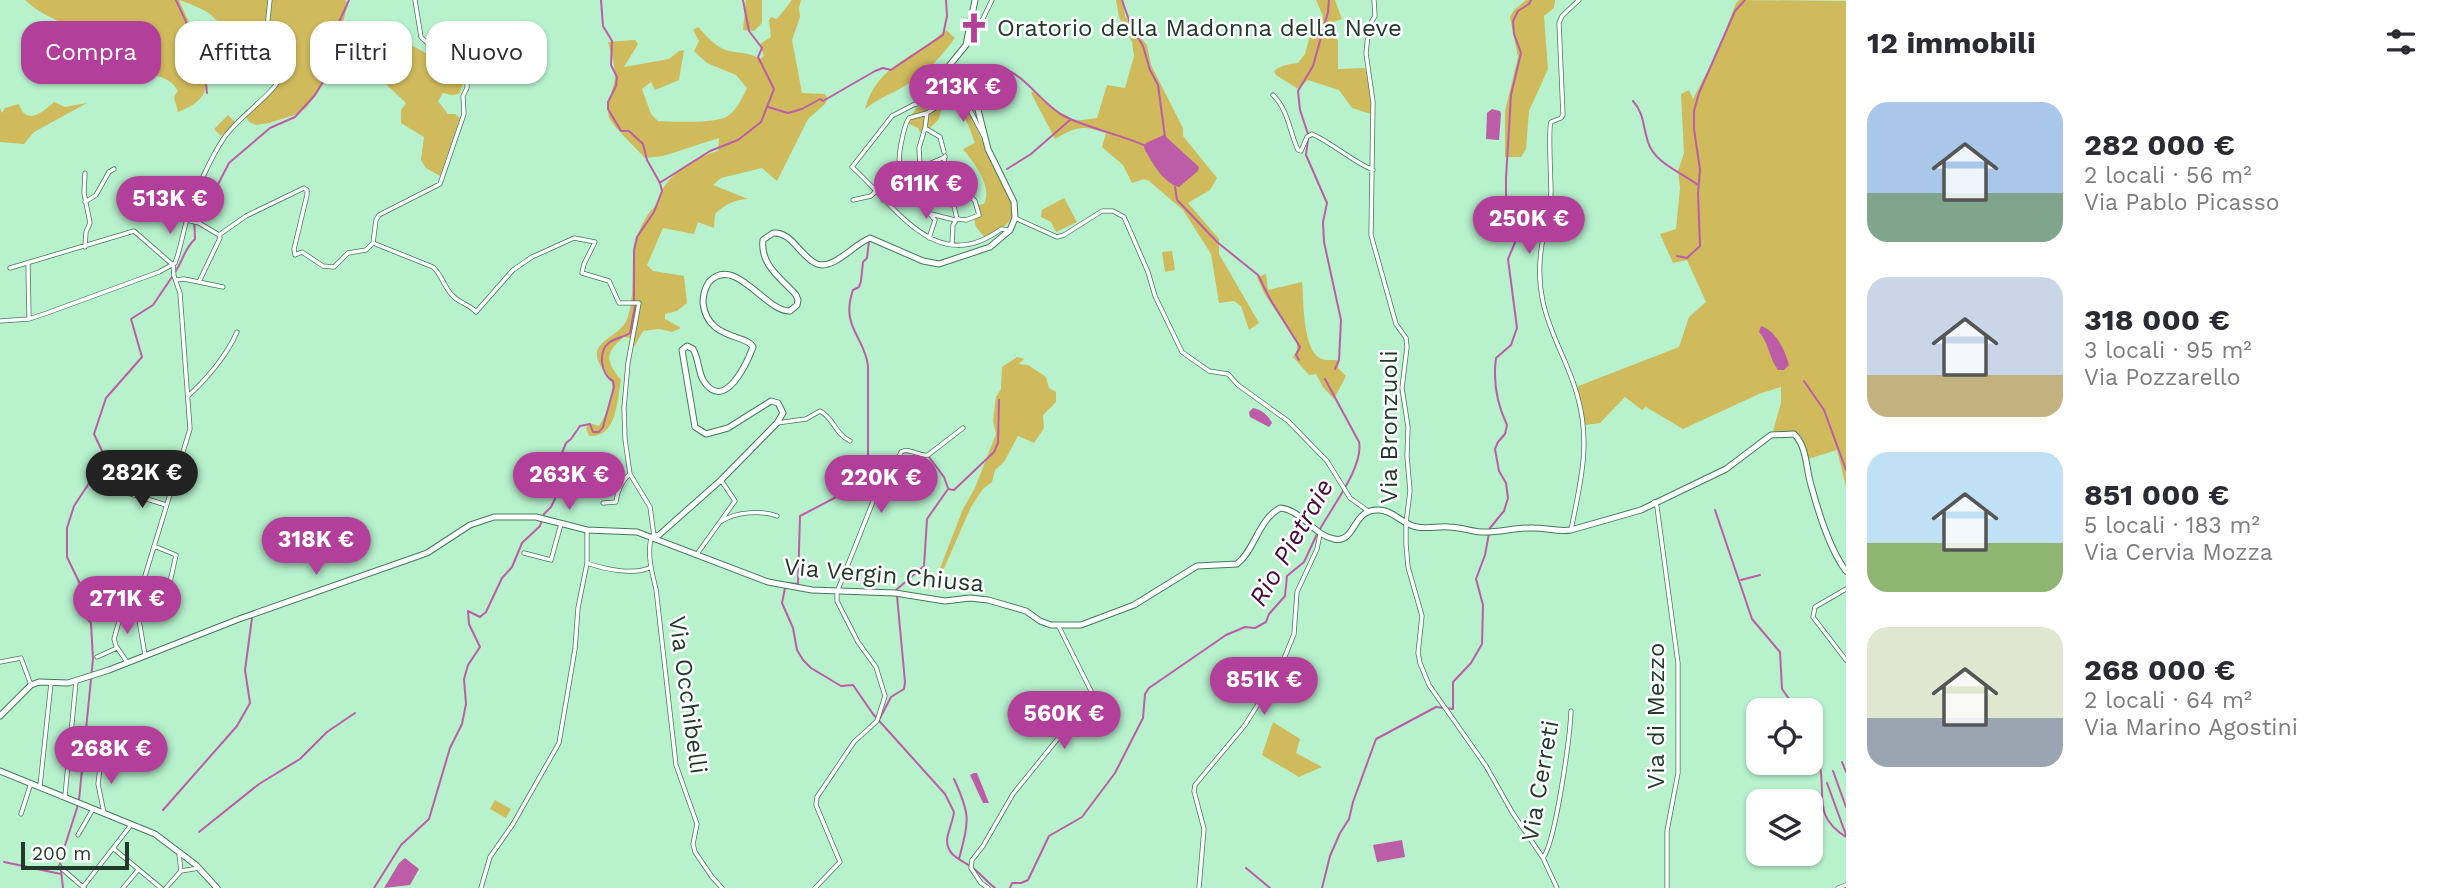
<!DOCTYPE html>
<html lang="it">
<meta charset="utf-8">
<style>
body{margin:0;font-family:"Work Sans",sans-serif;background:#f2f2f3;color:#2b2b33;height:100vh;display:flex;flex-direction:column;font-size:26px;white-space:nowrap}
*{box-sizing:border-box;margin:0}
p{font-size:23px;color:#7c7c81}
.icon{flex:none;width:38px;height:38px;fill:none;stroke:currentColor;stroke-width:2;stroke-linecap:round;stroke-linejoin:round}
.map{position:relative;flex:1;overflow:hidden}
.drawer{display:flex;flex-direction:column;background:#fff;width:595px}
.drawer>*{flex:none}
.banner{position:absolute;left:21px;top:21px;width:665px;height:63px;display:flex;gap:14px}
.controls{position:absolute;left:1746px;top:698px;display:grid;gap:14px}
.controls a{display:grid;place-items:center;width:77px;height:77px;border-radius:14px;background:#fff;box-shadow:0 2px 5px #0004;font-size:35px}
.scale{position:absolute;left:21px;bottom:18px;width:108px;box-sizing:border-box;padding-left:7px;border:4px solid #223a2c;border-top:0;font-size:19px;line-height:24px;white-space:nowrap;color:#223a2c;-webkit-text-stroke:5px #fff;paint-order:stroke}
.price{position:absolute;translate:-50% -60px;padding:0 16px;border-radius:24px;background:#b2409b;color:#fff;font-size:23px;line-height:46px;filter:drop-shadow(0 2px 4px #0008)}
.price::after{content:'';position:absolute;left:50%;top:42px;width:21px;height:16px;margin-left:-10px;background:inherit;clip-path:polygon(0 0,100% 0,50% 100%)}
.price.selected{background:#222;color:#fff}
ul{padding:0;list-style:none}
li{display:flex;align-items:center;gap:21px;height:175px;padding:0 21px}
li span{display:grid;place-items:center;flex:none;width:196px;height:140px;border-radius:21px;color:#555}
li>.icon{margin-inline-start:auto}
span .icon{width:84px;height:84px;fill:#fffc;stroke-width:1}
li b{font-size:30px}
h2{display:flex;justify-content:space-between;align-items:center;height:84px;padding:0 21px;font-size:30px}
.tag{padding:0 24px;border-radius:21px;background:#fff;box-shadow:0 2px 5px #0004;font-size:24px;line-height:63px}
.tag.selected{background:#b2409b;color:#fff}
main{display:flex;flex:1;min-height:0}
.map>svg:first-child{display:block}
</style>
<main>
<div class="map">
<svg width="1846" height="888" viewBox="0 0 1846 888">
<rect width="100%" height="100%" fill="#b7f2cd"/>
<path fill="#cfba5c" d="M25 0H345L348 5C340 28 338 45 367 48L384 35C408 41 449 63 463 84L459 94 451 95 443 93 438 101 448 114H455L460 118 440 176 426 168 421 160 424 137 401 123V110L406 103 375 74 352 68H343L327 79 307 107 297 114 269 123 256 125 249 122 245 115C264 99 283 86 289 61L251 56 229 47C220 15 209 11 179 0 188 23 217 67 204 93 199 103 188 108 178 112L174 97 178 91C170 77 159 78 147 71 134 64 126 49 113 43 83 29 50 23 25 0Z
M746 0H762V23L754 31 743 30Z
M792 0H801L799 8 800 17 792 40 802 93 825 94 827 97 826 103 808 119 777 181 762 168 721 178 713 185 748 199C733 200 726 204 715 214L714 228 698 222 694 234 663 228 647 265 653 271 684 276 687 303 677 311 665 314V319L681 328 672 332 659 329 643 331 634 347 630 338 624 337C604 353 606 361 621 380 617 401 617 438 589 436L586 428 589 423 599 426C606 416 616 392 611 380 606 370 595 364 597 352 599 339 623 334 628 317 634 297 632 278 633 258 634 242 640 226 649 213 652 209 658 204 659 200 660 197 660 193 662 190 673 171 697 156 718 151L719 138 663 156 645 158C637 149 612 126 609 117 605 103 615 89 615 75 615 64 611 53 608 42L635 40 638 44 624 67 669 59 679 51 684 50 679 80 655 90 651 82 642 89 651 114 658 121C673 122 711 123 724 118 736 113 742 98 747 88L736 75 707 63 694 51 699 41 693 30 698 27C706 35 714 46 726 50 738 54 747 51 760 59L764 56 760 44 771 37 769 20 771 17 777 19Z
M1116 0H1123L1125 16 1133 29 1147 45 1151 65 1183 128V136L1217 178 1210 190 1188 203 1219 239V254L1259 323 1249 330 1241 306 1234 301 1219 303 1211 254 1183 210 1149 181 1144 179 1132 183 1123 165 1102 147 1106 133C1082 125 1077 126 1055 139L1031 93 1033 91 1050 106 1075 121 1097 118 1107 85 1125 88 1134 56 1132 42 1119 17Z
M1316 0H1335L1342 19 1327 24 1338 41V69L1365 68 1371 98V114L1352 108 1339 90 1308 80 1298 89 1276 75 1274 71C1282 65 1289 64 1298 63L1305 54 1310 36 1323 16Z
M1526 0H1555L1554 8 1544 16 1548 69 1529 111 1526 149 1521 157H1505V111L1518 57 1510 17 1514 10Z
M1739 0 1846 1V487L1837 450 1808 459 1802 438 1795 432 1773 431 1781 403V387L1759 394 1683 429 1646 407 1642 410 1625 397 1600 423 1585 425 1576 387 1679 347 1689 317 1706 302 1687 260 1673 263 1660 234 1676 229 1680 188 1678 171 1684 153 1681 94 1689 90 1693 99 1717 53 1736 3Z
M946 30 955 38C942 56 926 73 908 84 892 94 880 97 865 109 876 66 915 57 946 30Z
M942 100 962 106 969 113 1013 205C1015 225 1000 228 985 238L976 227 974 219 981 216 978 205 984 204C993 186 974 163 963 149L975 143C967 122 966 110 942 105L939 119 927 131 923 130 920 133 918 128 905 122 917 108Z
M54 102 65 107 87 103 34 132 24 144 0 142V108L2 113 5 108 19 104C26 126 42 113 54 102Z
M228 115 235 122 221 136 214 129Z
M1064 198 1077 222 1056 232 1051 222 1041 217 1042 210Z
M1172 251 1175 270 1165 272 1162 252Z
M1266 274 1268 290 1302 282C1304 301 1302 352 1322 359 1328 361 1333 359 1339 361L1338 368 1346 376 1334 399 1323 387 1316 374 1309 375 1293 357 1297 350V343L1264 293 1257 277Z
M1017 357 1024 359 1019 364 1028 365 1046 377 1049 388 1056 392V402L1043 415 1044 428 1034 443 1018 436 1004 462 995 470 992 482 983 489 971 507 938 582 939 571 963 509 975 488 996 434 993 421 996 397 1001 389 1002 367Z
M1273 722 1300 739 1296 753 1322 767 1299 777 1262 755Z
M495 800 511 809 506 818 490 809Z"/>
<path fill="#bd5da7" d="M1492 109 1500 111 1501 114 1499 140 1486 139 1487 113Z
M1164 135 1199 167 1198 171 1179 187C1162 182 1152 162 1144 148L1146 143Z
M1761 326C1776 331 1785 350 1789 365L1784 370H1778C1769 358 1769 343 1759 332Z
M1253 408C1261 409 1269 416 1272 423L1269 427 1250 417 1249 412Z
M974 773H977L989 803H983L970 775Z
M1402 840 1405 857 1377 862 1373 845Z
M405 858 419 869 410 885 384 888 399 863Z"/>
<g fill="none" stroke-linecap="round" stroke-linejoin="round">
<path stroke="#bd5da7" stroke-width="2" d="M176 0C190 31 205 58 207 93
M601 0 603 26 612 41 611 65 617 77 616 86 608 102V109L621 131H629L643 144 647 160 660 183 662 191 654 212 637 237 634 250V300
M1122 0 1131 26 1143 46 1150 70 1158 85 1165 137
M977 67C986 68 995 66 1004 69 1025 75 1043 105 1064 116 1090 129 1119 134 1146 146
M1633 101C1644 113 1643 127 1648 142 1654 163 1683 173 1698 185
M768 107 788 113 802 109 820 99 823 101 875 71 883 68 891 70 943 35 947 16 946 0
M1308 134 1300 110 1298 91 1313 66 1328 12 1329 0
M1308 139 1306 155 1327 203 1323 222 1324 242 1341 320 1339 360 1335 369
M1007 169 1031 154 1070 120
M661 182 710 151 738 140 761 122 774 89 758 57 762 48 749 31 743 0
M1175 187 1177 200 1182 205 1217 242 1258 275 1270 299 1300 347 1296 355 1299 360
M1677 256 1687 258 1700 246 1698 193 1700 170 1694 129V111L1699 93 1735 11 1745 0
M175 272C183 261 184 249 195 239L194 216 200 210 202 201 213 194 229 163 270 128 295 117 315 95 333 65 339 22 349 0
M1804 381 1824 410 1846 470
M929 457 944 477 948 488
M1715 510 1752 619 1780 652 1782 689 1797 710
M1320 529C1332 507 1364 466 1359 442L1325 379
M1741 580 1760 575
M787 583 798 584 800 516 865 482 868 476V366C865 337 840 327 853 290L859 287 861 281 863 262 867 258 869 241
M785 588 782 603 793 628 797 650 803 660 811 668 841 686 853 685 873 714 945 794 954 812C953 821 948 831 947 840 947 857 963 860 973 868 981 874 987 882 995 888
M896 590 924 566 927 519 948 489 954 490 994 452 998 443 999 400
M879 720 891 697 904 689 905 682 897 596
M1811 741C1815 751 1820 762 1821 773 1824 802 1816 818 1846 837
M1842 762 1846 772
M1833 771 1846 807
M954 779C971 816 969 820 959 859
M1827 783 1846 835
M79 800 93 659 91 623 76 605 81 586 67 557V528L74 506 103 462V453L94 434 106 398 142 357 131 319 153 305 172 277
M163 810 237 726 250 703 245 670 252 618
M199 832 259 784 300 759 327 732 355 713
M4 862 61 874
M1246 868 1270 888
M63 888 60 861 78 805
M374 888 401 845 429 819 450 748 462 724 466 704 464 679 468 665 480 647 469 624 468 611 480 617 486 612 502 578 512 567 522 543 540 526 544 514 551 507 555 499 551 479 566 443 571 439 580 426 590 424 593 432H599L603 427 614 387 613 381C601 375 597 351 610 342 616 338 624 337 630 333L635 306
M1010 888 1012 883H1021L1028 880 1049 836 1082 817 1115 773 1143 718 1145 694 1149 688 1226 635 1245 627 1255 628 1266 622 1269 614 1285 596 1287 576 1304 562 1317 534
M1322 888 1330 856 1340 833 1349 819 1353 802 1376 739 1436 707 1453 709V682L1471 663 1482 644 1483 605 1476 579 1485 555 1490 528 1504 511 1508 498 1506 483 1499 471 1495 449 1498 442 1505 434 1507 425C1497 404 1493 380 1496 358L1511 345 1517 328 1508 259 1517 238 1520 222 1506 196V178L1511 95 1521 53 1514 34 1513 21 1518 11 1529 4 1531 0"/>
<g stroke="#427a59" stroke-width="5">
<path id="street" d="M1374 0 1375 16 1369 26 1366 53 1373 102 1371 235 1396 324 1406 338 1407 347 1402 388 1408 427 1407 456 1410 491 1406 523V544L1408 567 1422 616 1418 653 1420 663 1429 685 1486 766 1512 812 1543 858 1557 888
M968 39 975 35 992 0
M1273 95C1289 111 1289 131 1298 150L1301 151 1307 137 1312 134C1334 144 1350 160 1373 170
M927 113 925 128 940 137 944 152
M983 135 969 108 946 98 932 99 913 105 892 116 852 167C895 205 936 278 1001 229L1009 230
M945 156 944 164 957 219 953 225 952 244
M920 167 919 148 925 128
M950 187 964 183 965 190 975 201 979 215 966 220 957 219
M874 188 909 176 915 170 945 157
M911 192 927 180 922 166
M853 200 871 196 876 191
M883 200 906 185
M85 202 96 195 109 172 114 169
M924 208 941 190 949 186
M931 214 955 220
M1015 218 1057 237 1064 235 1102 211H1113L1124 217 1148 272 1155 296 1182 352 1209 371 1228 374 1238 385 1288 421 1327 461 1350 498 1368 511
M187 220 199 223 219 235
M219 235 246 216 304 188 307 190V195L294 249 295 255 302 252 323 266 334 267 348 253 366 250 373 243
M929 238 935 220C912 193 893 184 901 144 903 135 904 126 909 118L927 113 950 99
M373 243 433 267C442 275 444 287 452 295 459 303 469 304 476 312L513 270 532 257 574 238 595 242 584 264 582 273 609 281 619 303H639L628 363 624 408 625 439 630 474 650 507 654 536
M373 243 376 220 379 215 440 184 464 114 463 96 467 88V81L421 37 415 0
M85 247 86 232 90 223 84 193 85 173
M28 264 29 318
M10 268 134 231 173 265
M176 280 184 279 223 287
M199 282 220 238 219 235
M0 321 29 319 47 313 159 272 175 263C181 248 183 231 188 216 194 194 211 157 224 138 239 115 282 90 286 65L282 60 271 64 267 63 264 56 270 0
M188 396C207 379 227 355 237 332
M777 423 806 419 820 411C834 418 834 433 850 441
M125 492 166 505
M1654 502 1657 507 1678 663V773L1667 831V888
M603 503 616 502C617 492 622 480 630 474
M722 521C735 512 762 510 777 516
M1571 530C1580 484 1591 445 1578 398 1570 365 1550 336 1543 302 1539 284 1539 262 1542 244 1545 225 1551 210 1551 191 1551 180 1548 127 1551 122L1561 118 1563 115 1559 23 1562 16 1579 0
M651 538C647 555 652 573 656 589L676 765 697 824 693 844 695 852 712 877 722 888
M524 553 551 560 561 524
M697 554 735 501 721 480
M587 563C604 569 635 576 651 567
M141 589 165 588 170 582 176 555 154 546
M1846 589 1815 607 1813 617 1846 660
M139 602H157
M146 602 149 589
M145 655 139 620 141 589 190 429 180 293 174 276 173 265
M97 657 117 648
M0 662 21 658 31 685
M127 662 116 646 114 639 123 607 139 606
M101 759 98 784 104 813
M40 786 51 683
M65 796 76 681
M21 814 31 783
M78 835 93 809
M114 849 161 888
M1543 858C1556 841 1570 736 1571 711
M60 867 84 888
M181 871 199 868
M83 887 131 825
M123 888 138 870
M166 888 181 871 179 854
M481 888 490 857 513 824 559 743 575 649 578 608 587 563V530
M815 888 840 862 816 805 817 797 854 742 877 721 885 696 876 667 858 642 837 601V592L878 489C885 475 896 466 901 452 910 447 919 457 928 455L963 428
M988 888 981 883 971 868 972 860 983 846 1013 794 1073 720 1096 701 1058 625
M1199 888 1204 829 1194 791 1195 785 1245 725 1279 671 1294 634 1297 592 1317 549 1320 534
M1838 888 1846 885"/>
</g>
<g stroke="#427a59" stroke-width="7">
<path id="secondary" d="M652 537 659 535 721 480 777 423 783 413 778 403 771 401 728 428 706 434 695 427 682 350 687 346 693 349C699 359 698 371 703 380 724 414 747 363 753 347 747 334 707 340 703 303 703 296 705 288 709 282 735 254 765 312 790 311L797 305 798 300 796 295C781 278 760 265 763 240L773 233C792 231 800 257 817 264 834 270 854 244 870 238L923 261 939 264 990 247 1010 230 1013 223 1015 218 1014 202 988 149 977 106 966 87 949 66 966 45 975 0
M0 716 31 685 39 682 68 683 109 670 239 619 427 553 470 525 494 517H536L587 530 637 532 768 582 812 590 895 593 945 601 970 598 988 600 1026 611 1040 621 1051 625H1081L1134 605 1197 566 1237 564C1255 550 1258 520 1280 508 1302 510 1313 535 1334 539 1356 544 1352 508 1379 510 1393 510 1403 525 1417 527 1427 529 1439 526 1449 527 1460 527 1470 531 1481 532 1499 533 1516 527 1534 528 1547 528 1558 532 1571 530L1641 510 1726 469 1771 435 1794 434C1807 446 1806 469 1811 485 1818 511 1830 550 1846 571
M0 771 155 834 196 865 217 888"/>
</g>
<use href="#street" stroke="#fff" stroke-width="3.5"/>
<use href="#secondary" stroke="#fff" stroke-width="5"/>
</g>
<defs>
<g id="church-bare" transform="scale(2.415)"><path d="M-1.2-6h2.4v3.5h3.3v2.4h-3.3V6h-2.4V-.1h-3.3v-2.4h3.3Z" fill="#b2409b" stroke="#fff" stroke-width="2.5" paint-order="stroke"/></g>
</defs>
<g fill-rule="evenodd">
<use href="#church-bare" x="974" y="28"/>
</g>
<g text-anchor="middle" stroke-width="5" stroke-linejoin="round" paint-order="stroke">
<g font-size="24" fill="#223a2c" stroke="#fff" text-anchor="start">
<text x="997" y="36">Oratorio della Madonna della Neve</text>
</g>
<g font-size="24" fill="#223a2c" stroke="#fff">
<text transform="translate(1389 427) rotate(-90)" y="8">Via Bronzuoli</text>
<text transform="translate(884 575) rotate(5)" y="8">Via Vergin Chiusa</text>
<text transform="translate(688 695) rotate(82)" y="8">Via Occhibelli</text>
<text transform="translate(1656 716) rotate(-90)" y="8">Via di Mezzo</text>
<text transform="translate(1540 781) rotate(-80)" y="8">Via Cerreti</text>
</g>
<g font-size="26" font-style="italic" fill="#480a3d" stroke="#fff">
<text transform="translate(1291 542) rotate(-60)" y="9">Rio Pietraie</text>
</g>
</g>
</svg>
<div class="controls">
<a><svg class="icon" aria-label="locate" viewBox="0 0 24 24"><circle cx="12" cy="12" r="6"/><path d="M12 2v4M12 18v4M2 12h4M18 12h4"/></svg></a>
<a><svg class="icon" aria-label="layers" viewBox="0 0 24 24"><path d="M12 4l9 5-9 5-9-5zM3 14l9 5 9-5"/></svg></a>
</div>
<div class="scale">200 m</div>
<b class="price" style="left:963px;top:124px">213K €</b>
<b class="price" style="left:926px;top:221px">611K €</b>
<b class="price" style="left:170px;top:236px">513K €</b>
<b class="price" style="left:1529px;top:256px">250K €</b>
<b class="price selected" style="left:142px;top:510px">282K €</b>
<b class="price" style="left:569px;top:512px">263K €</b>
<b class="price" style="left:881px;top:515px">220K €</b>
<b class="price" style="left:316px;top:577px">318K €</b>
<b class="price" style="left:127px;top:636px">271K €</b>
<b class="price" style="left:1264px;top:717px">851K €</b>
<b class="price" style="left:1064px;top:751px">560K €</b>
<b class="price" style="left:111px;top:786px">268K €</b>
<div class="banner">
<a class="tag selected">Compra</a>
<a class="tag">Affitta</a>
<a class="tag">Filtri</a>
<a class="tag">Nuovo</a>
</div>
</div>
<section class="drawer">
<h2>12 immobili<svg class="icon" aria-label="filters" viewBox="0 0 24 24"><path d="M4 7h16M4 17h16"/><circle cx="9" cy="7" r="2"/><circle cx="15" cy="17" r="2"/></svg></h2>
<ul>
<li><span style="background:linear-gradient(#a9c7e8 65%,#7fa58c 0)"><svg class="icon" aria-label="home" viewBox="0 0 24 24"><path d="M3 11l9-7 9 7M6 9v11h12V9"/></svg></span><div><b>282 000 €</b><p>2 locali · 56 m²</p><p>Via Pablo Picasso</p></div></li>
<li><span style="background:linear-gradient(#c9d6e8 70%,#c2b280 0)"><svg class="icon" aria-label="home" viewBox="0 0 24 24"><path d="M3 11l9-7 9 7M6 9v11h12V9"/></svg></span><div><b>318 000 €</b><p>3 locali · 95 m²</p><p>Via Pozzarello</p></div></li>
<li><span style="background:linear-gradient(#bfe0f5 65%,#8fb573 0)"><svg class="icon" aria-label="home" viewBox="0 0 24 24"><path d="M3 11l9-7 9 7M6 9v11h12V9"/></svg></span><div><b>851 000 €</b><p>5 locali · 183 m²</p><p>Via Cervia Mozza</p></div></li>
<li><span style="background:linear-gradient(#dfe7d0 65%,#9aa5b1 0)"><svg class="icon" aria-label="home" viewBox="0 0 24 24"><path d="M3 11l9-7 9 7M6 9v11h12V9"/></svg></span><div><b>268 000 €</b><p>2 locali · 64 m²</p><p>Via Marino Agostini</p></div></li>
</ul>
</section>
</main>
